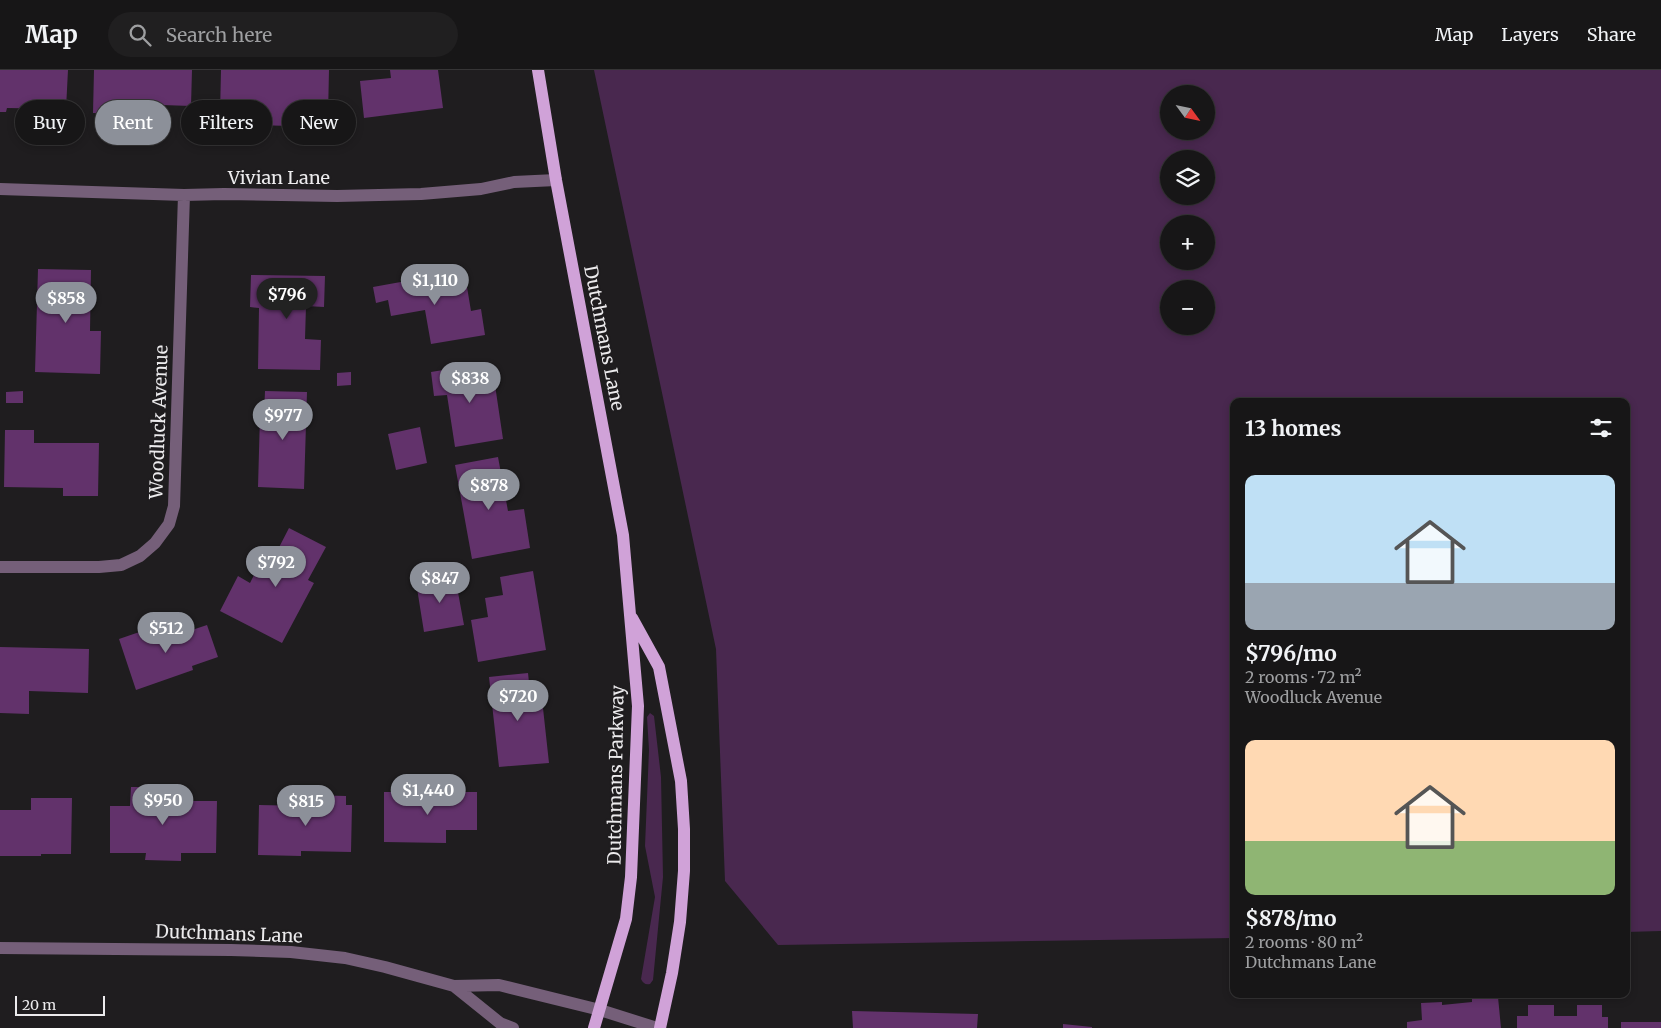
<!DOCTYPE html>
<meta charset="utf-8">
<style>
body{margin:0;font-family:Merriweather,serif;background:#201f20;color:#f1f3f6;height:100vh;display:flex;flex-direction:column;font-size:19px;white-space:nowrap}
*{box-sizing:border-box;margin:0}
p{font-size:16px;color:#9e9fa1}
.icon{flex:none;width:28px;height:28px;fill:none;stroke:currentColor;stroke-width:2;stroke-linecap:round;stroke-linejoin:round}
.map{position:relative;flex:1;overflow:hidden}
.side{position:absolute;left:1230px;top:328px;width:400px;height:600px;display:flex;flex-direction:column;background:#171617;border-radius:10px;box-shadow:0 2px 8px #0003,0 0 0 1px #363536}
.side>*{flex:none}
.guide{position:absolute;left:15px;top:30px;width:475px;height:45px;display:flex;gap:10px}
.needle{width:32px;rotate:123deg}
.fabs{position:absolute;left:1160px;top:15px;display:grid;gap:10px}
.fabs a{display:grid;place-items:center;width:55px;height:55px;border-radius:50%;background:#171617;box-shadow:0 2px 8px #0003,0 0 0 1px #363536;font-size:25px}
.scale{position:absolute;left:15px;bottom:12px;width:90px;box-sizing:border-box;padding-left:5px;border:2px solid #ecebed;border-top:0;font-size:14px;line-height:18px;white-space:nowrap;color:#ecebed;-webkit-text-stroke:4px #1f1d1f;paint-order:stroke}
.price{position:absolute;translate:-50% -42px;padding:0 11px;border-radius:18px;background:#8c9099;color:#fff;font-size:16px;line-height:32px;filter:drop-shadow(0 1px 2px #0008)}
.price::after{content:'';position:absolute;left:50%;top:30px;width:15px;height:11px;margin-left:-8px;background:inherit;clip-path:polygon(0 0,100% 0,50% 100%)}
.price.active{background:#222;color:#fff}
ul{padding:0;list-style:none}
li{display:grid;align-content:center;gap:10px;height:265px;padding:0 15px}
li span{display:grid;place-items:center;height:155px;border-radius:10px;color:#555}
li>.icon{margin-inline-start:auto}
span .icon{width:90px;height:90px;fill:#fffc;stroke-width:1}
li b{font-size:21px}
h2{display:flex;justify-content:space-between;align-items:center;height:60px;padding:0 15px;font-size:21px}
.tag{padding:0 18px;border-radius:22px;background:#171617;box-shadow:0 2px 8px #0003,0 0 0 1px #363536;font-size:18px;line-height:45px}
.tag.active{background:#8c9099;color:#fff}
header{display:flex;align-items:center;gap:30px;box-sizing:border-box;height:70px;padding:0 25px;background:#171617;border-bottom:1px solid #363536}
header strong{font-size:24px}
nav{display:flex;gap:28px;margin-inline-start:auto;font-size:18px}
.search{width:350px;height:45px;background:#201f20;display:flex;align-items:center;gap:12px;box-sizing:border-box;padding:0 18px;border-radius:28px;color:#9e9fa1;font-size:19px}
.map>svg:first-child{display:block}
</style>
<header>
<strong>Map</strong>
<div class="search"><svg class="icon" aria-label="search" viewBox="0 0 24 24"><circle cx="10" cy="10" r="6"/><path d="M15 15l6 6"/></svg>Search here</div>
<nav><a>Map</a><a>Layers</a><a>Share</a></nav>
</header>
<div class="map">
<svg width="1661" height="958" viewBox="0 0 1661 958">
<rect width="100%" height="100%" fill="#1f1d1f"/>
<path fill="#49284f" fill-rule="evenodd" d="M594 0H1661V861L1626 862V331H1234V868L778 875 725 811 716 579ZM1169 24H1206V61H1169ZM1169 89H1206V126H1169ZM1169 154H1206V191H1169ZM1169 219H1206V256H1169Z
M650 643 654 646 661 707 663 807 653 910 650 914C645 915 643 913 641 909L655 827 645 776 649 680 647 647Z"/>
<path fill="#62326b" d="M0 0H68L66 39 7 38 6 42H0Z
M94 0H192L191 36 162 35V41L131 39V44L93 43Z
M221 0H329L328 46 291 45V56L252 55 253 46 220 45Z
M390 0H438L443 38 364 48 360 11 391 8Z
M38 199 91 200 90 261H101L100 304 35 302Z
M456 202 459 218 467 217 471 241 481 239 485 265 431 274 425 240 391 246 388 230 376 233 373 217Z
M251 205 325 206 324 237 306 236 305 269 321 270 320 300 258 299 259 238 250 237Z
M486 293 490 316 495 315 503 369 455 377 447 325 434 326 431 302Z
M351 302V315L337 316V303Z
M23 321V333H6V322Z
M265 321 307 322 304 419 258 417 260 345H264Z
M420 357 427 393 396 400 388 364Z
M5 360H34V373H99L98 426H63V418L4 417Z
M498 387 508 441 524 439 530 478 472 489 455 395Z
M289 458 326 477 308 510 314 513 282 573 220 541 238 506 250 513 263 487 272 491Z
M533 501 546 580 478 592 471 550 488 547 485 528 503 525 500 507Z
M455 506 464 555 424 562 416 512Z
M207 555 218 587 192 596 193 600 136 620 119 569 151 558 154 566 181 557 183 563Z
M0 577 89 579 88 623 29 621V644L0 643Z
M528 603 531 631 542 629 549 693 499 697 489 607Z
M131 717H167L166 738H182V731H217L216 783H181V791L145 790 146 783H110V736H130Z
M384 722H477V760H446V773L384 772Z
M308 725 346 726V735H352L351 782 301 781V786L258 785 259 735 307 736Z
M31 728H72L71 784H41V786H0V740H31Z
M1498 927 1501 958H1407V952L1422 950 1421 933 1442 932V935L1472 932V929Z
M1528 935H1554V946H1577V935H1602V947H1608V958H1517V946H1528Z
M852 941 978 944 977 958H853Z
M1621 952H1661V958H1621Z
M1063 954 1092 957V958H1063Z"/>
<g fill="none" stroke-linecap="round" stroke-linejoin="round">
<path stroke="#755f79" stroke-width="12" d="M0 119 184 125 224 124 337 126 421 124 481 119 514 112 556 110
M0 497H99L121 495 140 486 155 473 169 454 174 436 184 125
M0 878 231 880 291 882 345 888 385 897 454 916 499 915 600 940 657 958
M454 916 500 953 513 958"/>
<path stroke="#d0a2d8" stroke-width="12" d="M538 0 556 110 623 465 638 636 631 807 626 849 594 958
M632 548 659 597 681 711 684 759V801L680 852 672 903 660 958"/>
</g>
<g text-anchor="middle" stroke-width="4" stroke-linejoin="round" paint-order="stroke">
<g font-size="18" fill="#ecebed" stroke="#1f1d1f">
<text x="279" y="114">Vivian Lane</text>
<text transform="translate(604 268) rotate(79)" y="6">Dutchmans Lane</text>
<text transform="translate(159 352) rotate(-88)" y="6">Woodluck Avenue</text>
<text transform="translate(616 705) rotate(-89)" y="6">Dutchmans Parkway</text>
<text transform="translate(229 864) rotate(2)" y="6">Dutchmans Lane</text>
</g>
</g>
</svg>
<div class="fabs">
<a><svg class="needle" viewBox="-14 -14 28 28"><path d="M0-13l5 13h-10z" fill="#e53935"/><path d="M0 13l5-13h-10z" fill="#9e9fa1"/></svg></a>
<a><svg class="icon" aria-label="layers" viewBox="0 0 24 24"><path d="M12 4l9 5-9 5-9-5zM3 14l9 5 9-5"/></svg></a>
<a>+</a>
<a>−</a>
</div>
<div class="scale">20 m</div>
<b class="price" style="left:435px;top:236px">$1,110</b>
<b class="price active" style="left:287px;top:250px">$796</b>
<b class="price" style="left:66px;top:254px">$858</b>
<b class="price" style="left:470px;top:334px">$838</b>
<b class="price" style="left:283px;top:371px">$977</b>
<b class="price" style="left:489px;top:441px">$878</b>
<b class="price" style="left:276px;top:518px">$792</b>
<b class="price" style="left:440px;top:534px">$847</b>
<b class="price" style="left:166px;top:584px">$512</b>
<b class="price" style="left:518px;top:652px">$720</b>
<b class="price" style="left:428px;top:746px">$1,440</b>
<b class="price" style="left:163px;top:756px">$950</b>
<b class="price" style="left:306px;top:757px">$815</b>
<div class="guide">
<a class="tag">Buy</a>
<a class="tag active">Rent</a>
<a class="tag">Filters</a>
<a class="tag">New</a>
</div>
<section class="side">
<h2>13 homes<svg class="icon" aria-label="filters" viewBox="0 0 24 24"><path d="M4 7h16M4 17h16"/><circle cx="9" cy="7" r="2"/><circle cx="15" cy="17" r="2"/></svg></h2>
<ul>
<li><span style="background:linear-gradient(#bfe0f5 70%,#9aa5b1 0)"><svg class="icon" aria-label="home" viewBox="0 0 24 24"><path d="M3 11l9-7 9 7M6 9v11h12V9"/></svg></span><div><b>$796/mo</b><p>2 rooms · 72 m²</p><p>Woodluck Avenue</p></div></li>
<li><span style="background:linear-gradient(#ffd9b3 65%,#8fb573 0)"><svg class="icon" aria-label="home" viewBox="0 0 24 24"><path d="M3 11l9-7 9 7M6 9v11h12V9"/></svg></span><div><b>$878/mo</b><p>2 rooms · 80 m²</p><p>Dutchmans Lane</p></div></li>
</ul>
</section>
</div>
